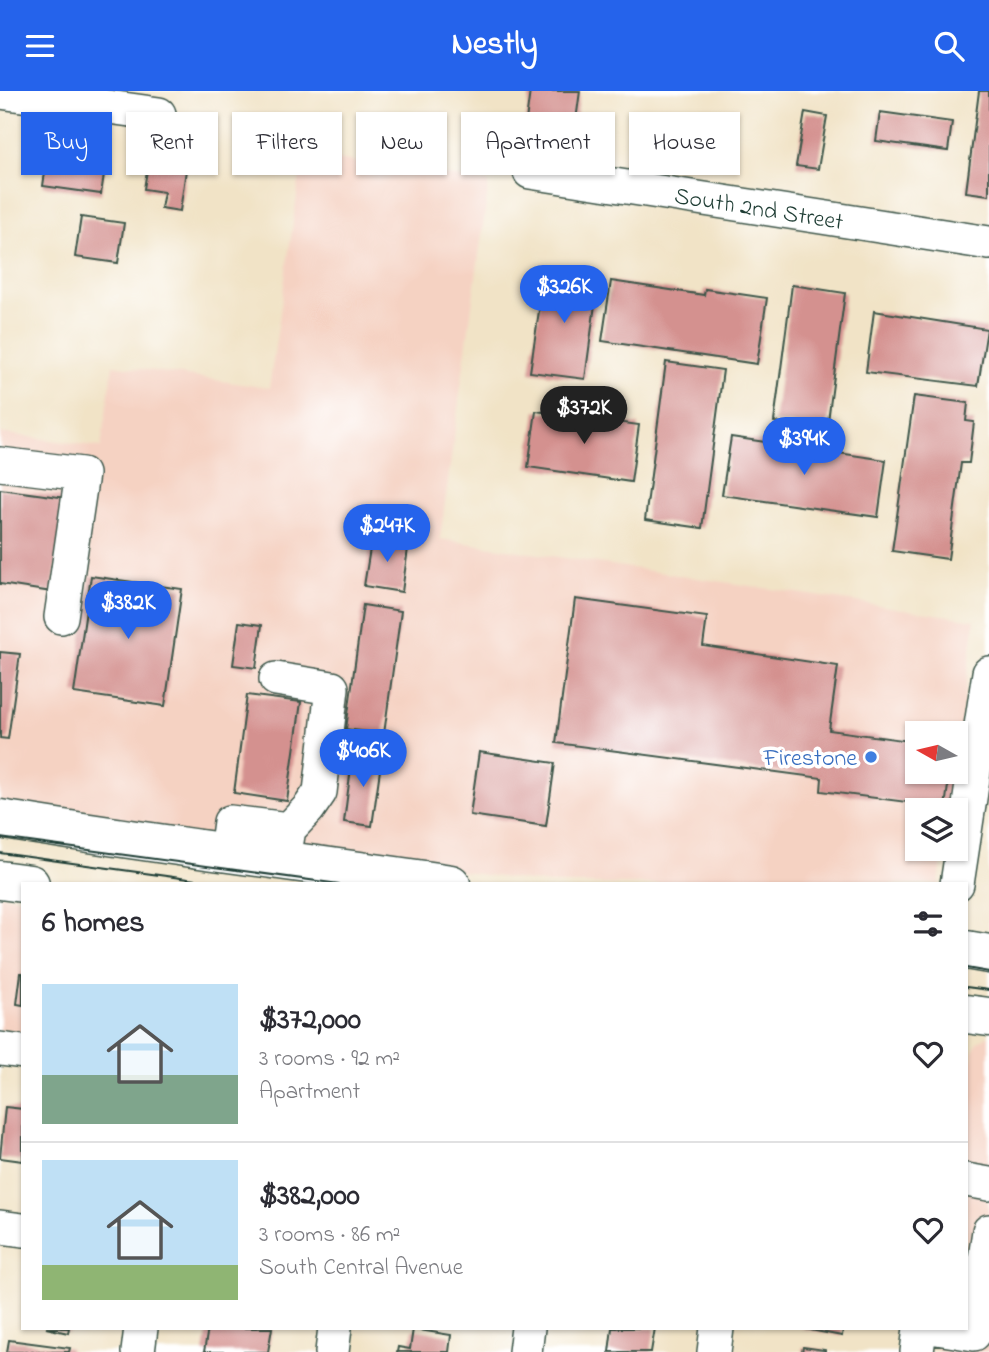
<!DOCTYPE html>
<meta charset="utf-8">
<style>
body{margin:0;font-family:"Indie Flower",sans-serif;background:#f2f2f3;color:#2b2b33;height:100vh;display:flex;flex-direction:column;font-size:26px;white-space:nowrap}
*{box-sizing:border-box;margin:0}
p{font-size:23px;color:#7c7c81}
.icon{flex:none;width:38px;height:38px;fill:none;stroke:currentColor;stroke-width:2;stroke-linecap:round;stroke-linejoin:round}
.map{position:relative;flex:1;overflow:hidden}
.panel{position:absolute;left:21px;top:791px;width:947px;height:448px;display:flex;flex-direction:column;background:#fff;border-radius:0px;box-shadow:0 2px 5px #0004}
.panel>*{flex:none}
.hud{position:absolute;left:21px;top:21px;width:948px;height:63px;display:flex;gap:14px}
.needle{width:46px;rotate:278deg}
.tools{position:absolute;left:905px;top:630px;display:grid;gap:14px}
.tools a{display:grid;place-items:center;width:63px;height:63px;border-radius:0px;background:#fff;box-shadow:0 2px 5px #0004;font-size:35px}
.price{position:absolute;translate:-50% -60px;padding:0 16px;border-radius:24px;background:#2563eb;color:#fff;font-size:23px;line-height:46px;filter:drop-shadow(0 2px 4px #0008)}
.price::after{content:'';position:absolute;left:50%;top:42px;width:21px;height:16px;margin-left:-10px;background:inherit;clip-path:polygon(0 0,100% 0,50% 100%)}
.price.selected{background:#222;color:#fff}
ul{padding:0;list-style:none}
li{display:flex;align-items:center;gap:21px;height:175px;padding:0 21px}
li+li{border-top:2px solid #e1e1e2}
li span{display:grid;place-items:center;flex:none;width:196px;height:140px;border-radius:0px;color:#555}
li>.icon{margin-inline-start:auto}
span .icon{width:84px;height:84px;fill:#fffc;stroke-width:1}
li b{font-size:30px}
h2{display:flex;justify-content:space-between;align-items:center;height:84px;padding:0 21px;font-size:30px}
.chip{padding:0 24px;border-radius:0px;background:#fff;box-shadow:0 2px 5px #0004;font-size:24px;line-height:63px}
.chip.selected{background:#2563eb;color:#fff}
header{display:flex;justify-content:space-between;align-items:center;height:91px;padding:0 21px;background:#2563eb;color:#fff;font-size:32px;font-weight:700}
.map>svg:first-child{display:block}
</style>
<header><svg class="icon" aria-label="menu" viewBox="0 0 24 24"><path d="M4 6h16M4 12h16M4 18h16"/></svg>Nestly<svg class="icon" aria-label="search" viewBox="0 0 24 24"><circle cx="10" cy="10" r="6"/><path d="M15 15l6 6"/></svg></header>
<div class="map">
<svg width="989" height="1261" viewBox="0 0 989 1261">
<rect width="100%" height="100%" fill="#fff"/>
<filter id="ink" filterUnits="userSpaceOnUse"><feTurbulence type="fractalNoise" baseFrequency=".0143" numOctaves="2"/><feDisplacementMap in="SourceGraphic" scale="14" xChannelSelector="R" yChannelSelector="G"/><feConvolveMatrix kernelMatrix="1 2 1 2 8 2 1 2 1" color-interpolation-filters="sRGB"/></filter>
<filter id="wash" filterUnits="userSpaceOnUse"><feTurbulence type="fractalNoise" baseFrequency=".00686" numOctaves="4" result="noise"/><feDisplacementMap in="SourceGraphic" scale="28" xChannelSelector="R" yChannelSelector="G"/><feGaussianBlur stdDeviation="1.57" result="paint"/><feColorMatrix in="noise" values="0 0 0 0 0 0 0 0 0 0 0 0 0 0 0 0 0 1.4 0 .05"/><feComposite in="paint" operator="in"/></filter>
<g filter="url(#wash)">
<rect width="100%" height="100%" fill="#f1e3c6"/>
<path fill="#f5d2c2" d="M303 63 489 91 440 448 975 529 956 670V642H917V681H954L949 719H917V758H944L939 793H550L0 717V342L101 356 113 274 269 297Z
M0 804 23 807V944L0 940Z
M989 944V1261H937L940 1237H966V1018L973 961 978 951Z"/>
<g id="blocks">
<path fill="#d4918f" d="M530 0H580L574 44 525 37Z
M979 0H989V104L966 101Z
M805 21 827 25 818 78 796 75Z
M880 21 952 31 948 60 876 50Z
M38 40 50 42 49 55 107 64 101 103 43 95 47 68 34 66Z
M149 67 187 72 180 120 161 117 164 101 144 98Z
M81 126 124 132 118 172 75 166Z
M545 179 593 185 590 206H596L585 288 530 281Z
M611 190 704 204 705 198 767 207 757 273 602 250Z
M792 194 845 202 827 338 774 331Z
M874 220 987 238 978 295 866 281Z
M666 271 723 279 702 437 645 429Z
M914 305 968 312 966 330 974 331 969 372H961L948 468 892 460Z
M536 320 639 334 631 391 528 376Z
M731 346 886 369 878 426 722 404Z
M0 398 67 407 52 501 0 493Z
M372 445 409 450 402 501 364 495Z
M91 485 182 498 165 615 74 602Z
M575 508 707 526 703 555 838 575 829 639 917 651V681H950L945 716 821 700 822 687 556 652Z
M363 514 401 520 384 643 346 638Z
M239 531 262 534 256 577 233 574Z
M0 561 20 563 8 648 0 647Z
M247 604 301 611 287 710 234 702Z
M353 661 382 665 372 735 344 731Z
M479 661 555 672 546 735 470 724Z
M21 882H23V914L17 913Z
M5 1016 23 1018V1070L0 1067Z
M46 1237H69L68 1242Z
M208 1237H272L268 1261H204Z
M612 1237H655L651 1261H609Z
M800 1237H843L842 1245Z
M413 1238 451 1244 449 1261H397L398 1256 410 1258Z
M9 1249 70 1257 69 1261H7Z
M803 1256 825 1259V1261H802Z"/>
</g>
</g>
<g filter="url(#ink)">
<use href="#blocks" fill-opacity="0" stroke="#3e564a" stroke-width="2"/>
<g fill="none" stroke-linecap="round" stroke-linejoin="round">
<g stroke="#3e564a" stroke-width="36">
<path id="minor" d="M0 1 159 23
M530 81 989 152
M0 373 82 383 61 526
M276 588 332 597 320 701 309 717 289 738 284 768
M226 761 230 731 289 738
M957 793 989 582
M0 958 23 961
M966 1089 989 1093
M0 1136 23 1139
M937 1237 974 1243 989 1140
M138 1261 141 1237
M332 1261 335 1237
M525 1261 528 1237
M714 1261 717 1237
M917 1261 920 1237"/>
</g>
<g stroke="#3e564a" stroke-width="41">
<path id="major" d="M0 728C150 753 301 771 451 793
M0 789 30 793
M966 859 989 863
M966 923 989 926"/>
</g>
<use href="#minor" stroke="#fff" stroke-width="33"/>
<use href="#major" stroke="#fff" stroke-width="38"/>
<path stroke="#1f3d34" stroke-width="2" d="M0 747 339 793
M0 762 224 793
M966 877 989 881
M966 896 989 899"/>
</g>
</g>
<circle fill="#3f7fe0" stroke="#fff" stroke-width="2.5" cx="871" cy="666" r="7"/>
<g text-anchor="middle" stroke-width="7" stroke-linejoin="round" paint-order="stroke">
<g font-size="24" fill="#1f3d34" stroke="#fff">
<text transform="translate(759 117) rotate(9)" y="8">South 2nd Street</text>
</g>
<g font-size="24" fill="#366cbe" stroke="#fff" text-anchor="end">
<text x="857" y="674">Firestone</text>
</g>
</g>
</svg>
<div class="tools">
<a><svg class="needle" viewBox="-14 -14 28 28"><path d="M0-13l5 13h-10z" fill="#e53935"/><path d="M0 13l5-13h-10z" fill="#7c7c81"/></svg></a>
<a><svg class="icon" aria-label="layers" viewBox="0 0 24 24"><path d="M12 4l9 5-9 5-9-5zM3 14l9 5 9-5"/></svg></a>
</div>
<b class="price" style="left:564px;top:234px">$326K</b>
<b class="price selected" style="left:584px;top:355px">$372K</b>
<b class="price" style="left:804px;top:386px">$394K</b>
<b class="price" style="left:387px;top:473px">$247K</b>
<b class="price" style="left:128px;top:550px">$382K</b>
<b class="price" style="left:363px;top:698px">$406K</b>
<div class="hud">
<a class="chip selected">Buy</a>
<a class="chip">Rent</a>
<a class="chip">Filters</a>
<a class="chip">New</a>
<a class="chip">Apartment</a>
<a class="chip">House</a>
</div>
<section class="panel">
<h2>6 homes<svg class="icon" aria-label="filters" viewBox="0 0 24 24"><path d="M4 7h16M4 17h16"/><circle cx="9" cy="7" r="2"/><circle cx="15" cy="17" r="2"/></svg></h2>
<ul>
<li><span style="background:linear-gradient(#bfe0f5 65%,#7fa58c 0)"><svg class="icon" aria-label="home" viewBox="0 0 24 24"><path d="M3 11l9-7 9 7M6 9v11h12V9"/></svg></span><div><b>$372,000</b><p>3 rooms · 92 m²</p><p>Apartment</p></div><svg class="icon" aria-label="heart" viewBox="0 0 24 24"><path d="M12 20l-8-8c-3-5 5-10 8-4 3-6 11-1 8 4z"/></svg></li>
<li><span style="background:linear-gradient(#bfe0f5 75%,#8fb573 0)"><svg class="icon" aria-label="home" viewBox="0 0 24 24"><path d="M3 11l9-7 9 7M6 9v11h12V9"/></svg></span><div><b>$382,000</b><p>3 rooms · 86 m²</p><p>South Central Avenue</p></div><svg class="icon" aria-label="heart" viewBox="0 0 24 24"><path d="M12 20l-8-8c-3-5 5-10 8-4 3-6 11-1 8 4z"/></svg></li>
</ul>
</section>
</div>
